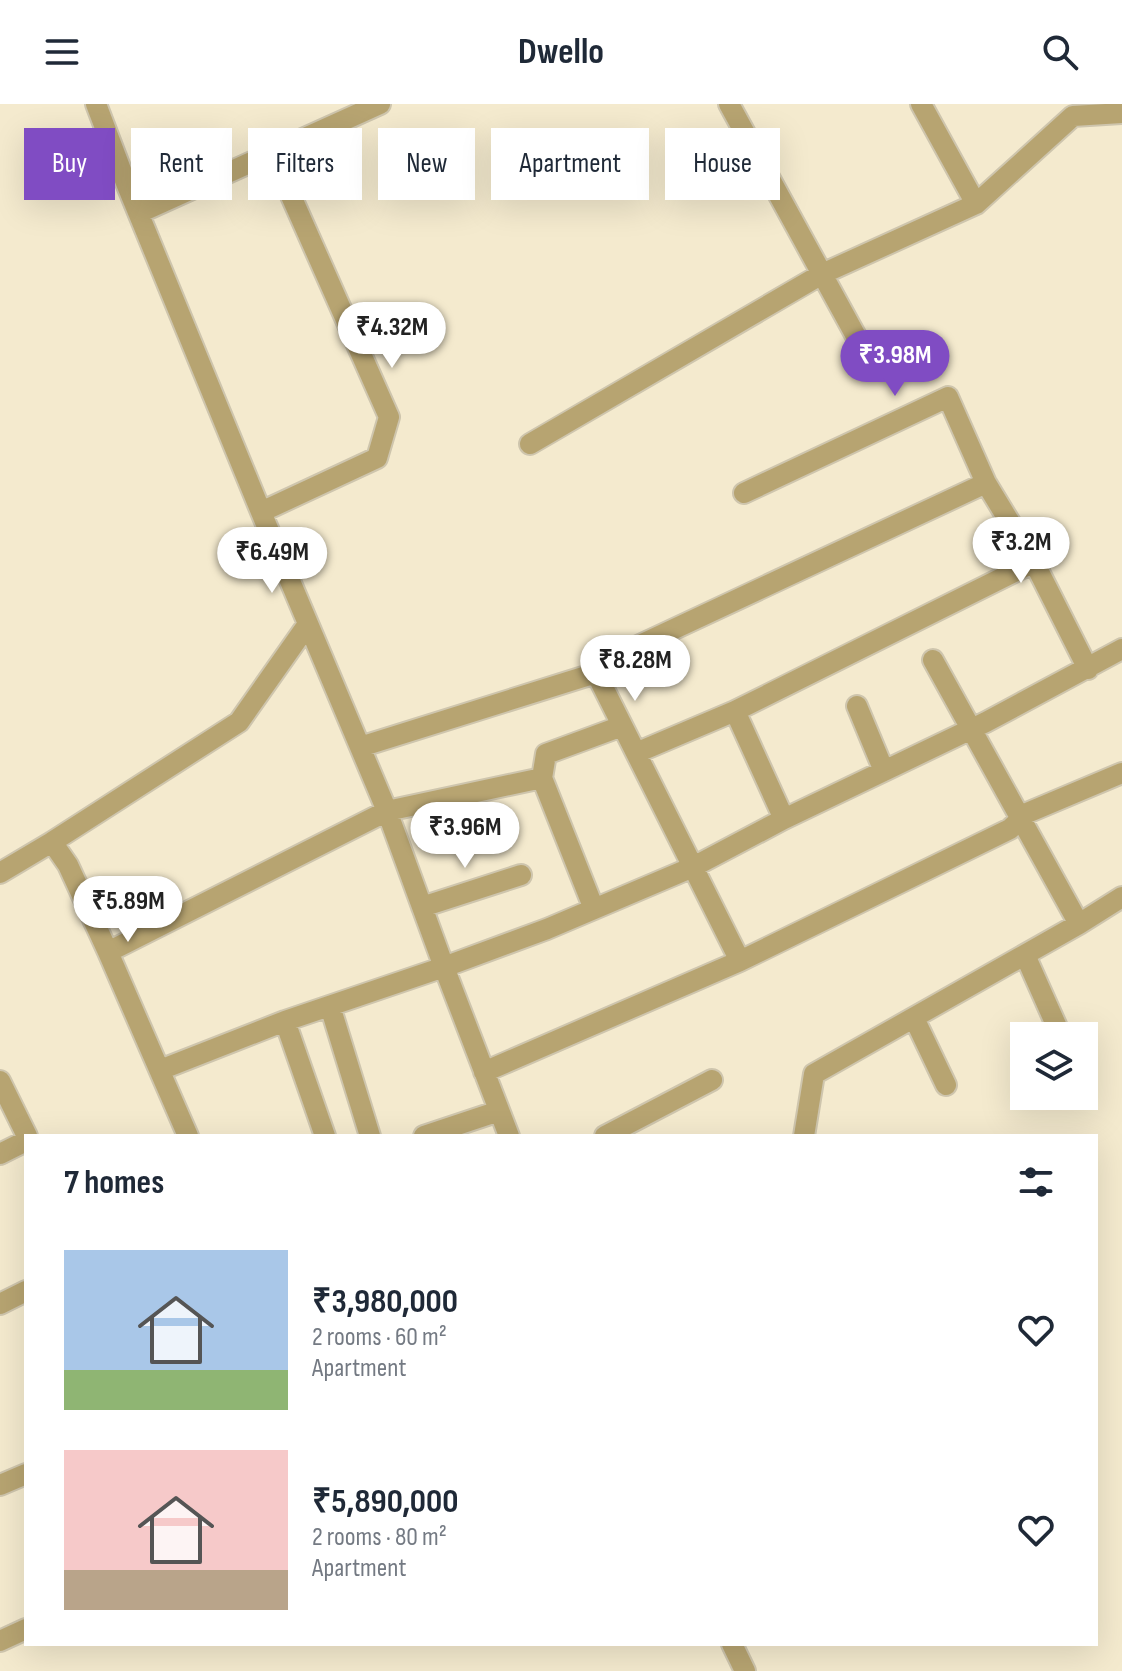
<!DOCTYPE html>
<meta charset="utf-8">
<style>
body{margin:0;font-family:"Sofia Sans Condensed",sans-serif;background:#f6f6f7;color:#1f2937;height:100vh;display:flex;flex-direction:column;font-size:30px;white-space:nowrap}
*{box-sizing:border-box;margin:0}
p{font-size:26px;color:#747a83}
.icon{flex:none;width:44px;height:44px;fill:none;stroke:currentColor;stroke-width:2;stroke-linecap:round;stroke-linejoin:round}
.map{position:relative;flex:1;overflow:hidden}
.details{position:absolute;left:24px;top:1030px;width:1074px;height:512px;display:flex;flex-direction:column;background:#fff;border-radius:0px;box-shadow:0 8px 32px #0002}
.details>*{flex:none}
.hud{position:absolute;left:24px;top:24px;width:1074px;height:72px;display:flex;gap:16px}
.controls{position:absolute;left:1010px;top:918px;display:grid;gap:16px}
.controls a{display:grid;place-items:center;width:88px;height:88px;border-radius:0px;background:#fff;box-shadow:0 8px 32px #0002;font-size:40px}
.price{position:absolute;translate:-50% -68px;padding:0 18px;border-radius:28px;background:#fff;color:#222;font-size:26px;line-height:52px;filter:drop-shadow(0 2px 4px #0008)}
.price::after{content:'';position:absolute;left:50%;top:48px;width:24px;height:18px;margin-left:-12px;background:inherit;clip-path:polygon(0 0,100% 0,50% 100%)}
.price.on{background:#804cc3;color:#fff}
ul{padding:0;list-style:none}
li{display:flex;align-items:center;gap:24px;height:200px;padding:0 40px}
li span{display:grid;place-items:center;flex:none;width:224px;height:160px;border-radius:0px;color:#555}
li>.icon{margin-inline-start:auto}
span .icon{width:96px;height:96px;fill:#fffc;stroke-width:1}
li b{font-size:34px}
h2{display:flex;justify-content:space-between;align-items:center;height:96px;padding:0 40px;font-size:34px}
.pill{padding:0 28px;border-radius:0px;background:#fff;box-shadow:0 8px 32px #0002;font-size:28px;line-height:72px}
.pill.on{background:#804cc3;color:#fff}
header{display:flex;justify-content:space-between;align-items:center;height:104px;padding:0 40px;background:#fff;font-size:36px;font-weight:700}
.map>svg:first-child{display:block}
</style>
<header><svg class="icon" aria-label="menu" viewBox="0 0 24 24"><path d="M4 6h16M4 12h16M4 18h16"/></svg>Dwello<svg class="icon" aria-label="search" viewBox="0 0 24 24"><circle cx="10" cy="10" r="6"/><path d="M15 15l6 6"/></svg></header>
<div class="map">
<svg width="1122" height="1567" viewBox="0 0 1122 1567">
<rect width="100%" height="100%" fill="#f4eace"/>
<g fill="none" stroke-linecap="round" stroke-linejoin="round">
<g stroke="#cec5ad" stroke-width="24">
<path id="minor" d="M96 0 126 79 261 408 387 707 444 863 509 1032
M729 0 863 245
M921 0 976 100
M139 109 380 0
M530 340 822 170 976 100 1073 12 1122 9
M744 389 948 293 986 379 1034 458 1088 565
M261 408 377 354 389 313 272 49
M933 556 1079 820
M596 569 740 857
M857 602 884 667
M735 607 784 715
M360 643 596 569 610 555 986 379
M636 649 735 607 1034 458
M52 738 68 761 108 848 188 1032
M0 769 52 738 239 618 308 520
M422 803 521 771
M594 805 542 674 546 650 622 622
M108 848 387 707 542 674
M1025 851 1061 932
M330 902 370 1032
M914 914 946 981
M285 917 325 1032
M160 966 285 917 444 863 547 825 693 763 784 715 986 618 1122 545
M484 968 740 857 1010 725 1027 709 1122 669
M0 977 27 1032
M424 1032 499 1007
M605 1032 712 976
M804 1032 814 970 1079 820 1122 793
M0 1050 26 1037
M0 1200 26 1187
M0 1381 26 1370
M0 1537 26 1525
M732 1540 745 1567"/>
</g>
<use href="#minor" stroke="#b7a471" stroke-width="20"/>
</g>
</svg>
<div class="controls">
<a><svg class="icon" aria-label="layers" viewBox="0 0 24 24"><path d="M12 4l9 5-9 5-9-5zM3 14l9 5 9-5"/></svg></a>
</div>
<b class="price" style="left:392px;top:266px">₹4.32M</b>
<b class="price on" style="left:895px;top:294px">₹3.98M</b>
<b class="price" style="left:1021px;top:481px">₹3.2M</b>
<b class="price" style="left:272px;top:491px">₹6.49M</b>
<b class="price" style="left:635px;top:599px">₹8.28M</b>
<b class="price" style="left:465px;top:766px">₹3.96M</b>
<b class="price" style="left:128px;top:840px">₹5.89M</b>
<div class="hud">
<a class="pill on">Buy</a>
<a class="pill">Rent</a>
<a class="pill">Filters</a>
<a class="pill">New</a>
<a class="pill">Apartment</a>
<a class="pill">House</a>
</div>
<section class="details">
<h2>7 homes<svg class="icon" aria-label="filters" viewBox="0 0 24 24"><path d="M4 7h16M4 17h16"/><circle cx="9" cy="7" r="2"/><circle cx="15" cy="17" r="2"/></svg></h2>
<ul>
<li><span style="background:linear-gradient(#a9c7e8 75%,#8fb573 0)"><svg class="icon" aria-label="home" viewBox="0 0 24 24"><path d="M3 11l9-7 9 7M6 9v11h12V9"/></svg></span><div><b>₹3,980,000</b><p>2 rooms · 60 m²</p><p>Apartment</p></div><svg class="icon" aria-label="heart" viewBox="0 0 24 24"><path d="M12 20l-8-8c-3-5 5-10 8-4 3-6 11-1 8 4z"/></svg></li>
<li><span style="background:linear-gradient(#f6c9c9 75%,#b9a48a 0)"><svg class="icon" aria-label="home" viewBox="0 0 24 24"><path d="M3 11l9-7 9 7M6 9v11h12V9"/></svg></span><div><b>₹5,890,000</b><p>2 rooms · 80 m²</p><p>Apartment</p></div><svg class="icon" aria-label="heart" viewBox="0 0 24 24"><path d="M12 20l-8-8c-3-5 5-10 8-4 3-6 11-1 8 4z"/></svg></li>
</ul>
</section>
</div>
